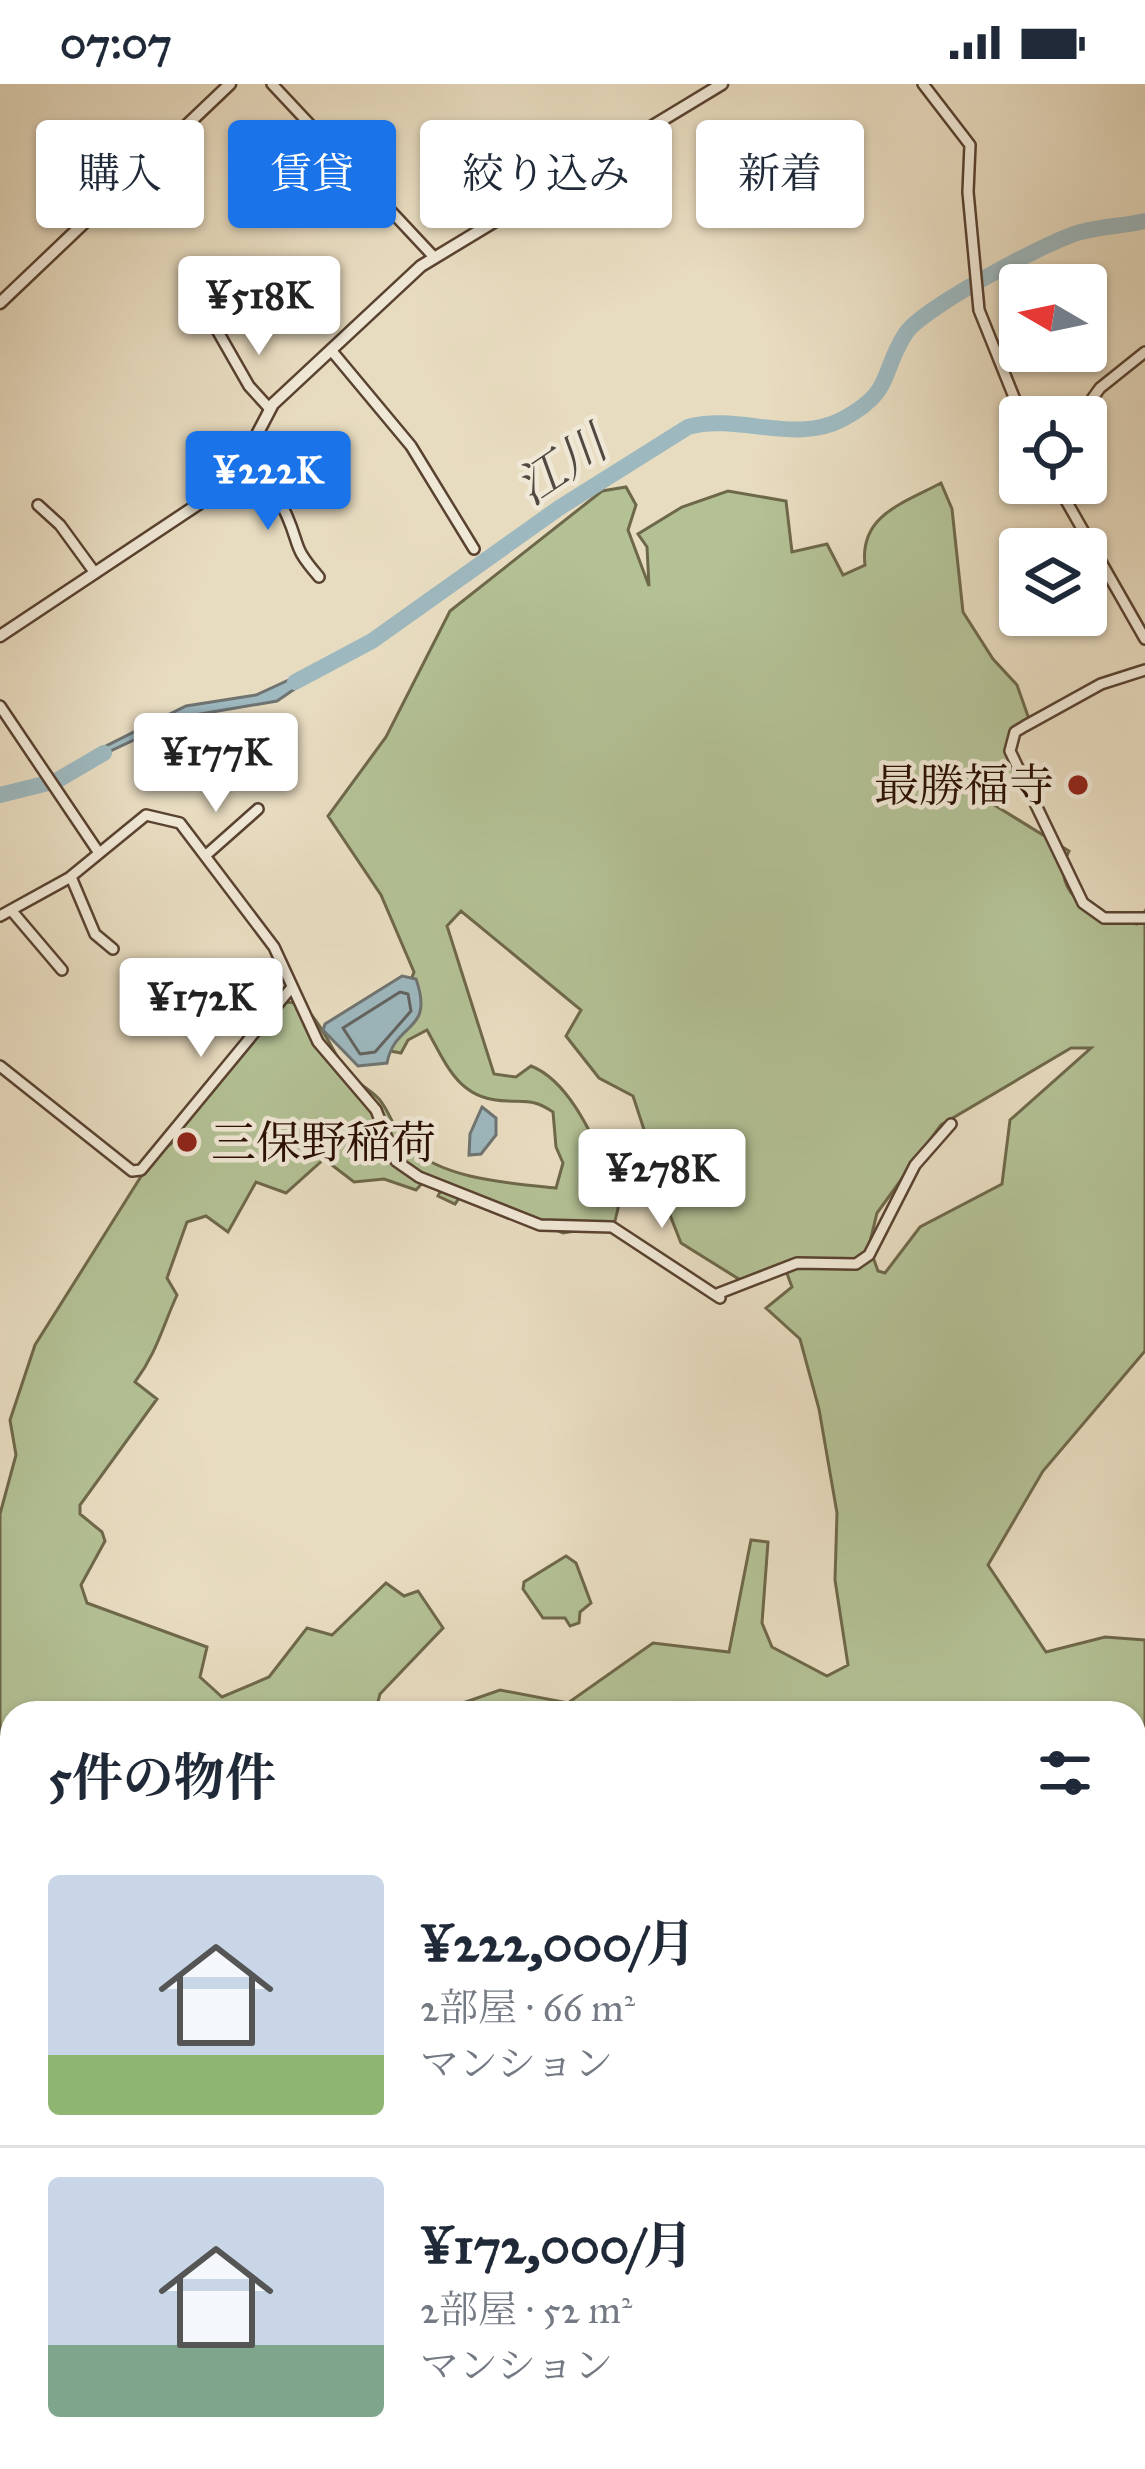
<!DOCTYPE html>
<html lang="ja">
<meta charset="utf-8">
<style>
body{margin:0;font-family:"IM FELL Great Primer","Noto Serif JP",serif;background:#f6f6f7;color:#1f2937;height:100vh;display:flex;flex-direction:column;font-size:45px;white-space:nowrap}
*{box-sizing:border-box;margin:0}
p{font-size:39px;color:#747a83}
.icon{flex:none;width:66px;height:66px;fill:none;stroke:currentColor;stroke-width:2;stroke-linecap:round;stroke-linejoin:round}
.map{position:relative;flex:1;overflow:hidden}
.details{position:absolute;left:0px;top:1617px;width:1146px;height:768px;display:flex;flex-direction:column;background:#fff;border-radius:36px 36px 0 0;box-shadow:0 3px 9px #0004}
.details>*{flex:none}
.guide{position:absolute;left:36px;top:36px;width:1074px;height:108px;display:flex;gap:24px}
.needle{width:78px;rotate:279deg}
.tools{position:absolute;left:999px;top:180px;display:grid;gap:24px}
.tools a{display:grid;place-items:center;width:108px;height:108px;border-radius:12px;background:#fff;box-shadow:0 3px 9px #0004;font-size:60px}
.price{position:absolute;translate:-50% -102px;padding:0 27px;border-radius:12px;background:#fff;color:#222;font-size:39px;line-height:78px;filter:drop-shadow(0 3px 6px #0008)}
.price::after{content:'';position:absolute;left:50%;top:72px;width:36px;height:27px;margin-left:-18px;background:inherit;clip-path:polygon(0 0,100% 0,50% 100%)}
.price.current{background:#1a73e8;color:#fff}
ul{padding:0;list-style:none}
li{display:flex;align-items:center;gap:36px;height:300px;padding:0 48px}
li+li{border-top:3px solid #e0e1e3}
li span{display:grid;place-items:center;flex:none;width:336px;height:240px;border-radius:12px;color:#555}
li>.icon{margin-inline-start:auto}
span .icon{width:144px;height:144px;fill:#fffc;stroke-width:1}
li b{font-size:51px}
h2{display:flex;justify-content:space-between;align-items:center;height:144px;padding:0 48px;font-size:51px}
.chip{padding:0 42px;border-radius:12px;background:#fff;box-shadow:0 3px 9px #0004;font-size:42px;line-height:108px}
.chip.current{background:#1a73e8;color:#fff}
.status{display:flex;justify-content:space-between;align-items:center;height:84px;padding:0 60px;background:#fff;direction:ltr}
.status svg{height:33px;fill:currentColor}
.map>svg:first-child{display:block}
</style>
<div class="status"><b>07:07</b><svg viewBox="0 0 49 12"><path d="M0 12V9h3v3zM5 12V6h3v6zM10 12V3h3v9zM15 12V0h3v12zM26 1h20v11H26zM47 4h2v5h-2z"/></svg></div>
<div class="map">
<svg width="1145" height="2385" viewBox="0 0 1145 2385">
<rect width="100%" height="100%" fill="#e8dcc0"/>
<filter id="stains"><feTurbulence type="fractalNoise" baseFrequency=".00167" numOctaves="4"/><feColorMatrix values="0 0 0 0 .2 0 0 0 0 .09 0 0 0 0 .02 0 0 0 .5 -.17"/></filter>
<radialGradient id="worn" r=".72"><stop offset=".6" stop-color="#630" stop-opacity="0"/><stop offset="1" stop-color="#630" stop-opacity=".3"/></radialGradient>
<path fill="#b3c195" stroke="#6e684a" stroke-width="3" fill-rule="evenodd" d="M941 399 952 425 963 528 993 575 1017 601 1029 635C1002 654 1005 669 1018 698L1003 689 992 701 991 719 1069 767C1046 812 1102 836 1137 840L1145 827V1267L1043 1387 988 1481 1046 1568 1105 1553 1145 1556V1752L1134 1763V1629H434L500 1606 568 1619 653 1559 729 1568 751 1456 768 1458 762 1539 772 1563 827 1592 848 1581 835 1496 837 1429 819 1325 800 1255 766 1224 792 1203 786 1187 750 1202 681 1159 668 1126 641 1116 645 1106 662 1100 670 1084 651 1067 633 1012 599 994 566 952 581 926 461 827 447 842 494 990 516 993 531 982C575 999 600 1071 621 1112L614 1141 563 1149 464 1107 455 1120 438 1112 444 1100 427 1094 416 1106 384 1095 354 1098 324 1075 286 1109 256 1098 228 1148 206 1132 187 1138 167 1194 177 1211C162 1244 157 1268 135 1298L157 1315 80 1421V1430L102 1448 105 1457 81 1501 87 1519 207 1563 200 1593 222 1613 269 1593 307 1544 332 1551 386 1499 404 1512 418 1507 443 1544 380 1610 375 1629H12V1704L0 1692V1430L16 1371 10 1336 35 1261 152 1075 180 1052 186 1033 285 918C317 916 331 971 350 991 358 1000 371 1006 379 1015 391 1029 394 1048 408 1062 444 1096 510 1099 556 1104L563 1079 556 1063 553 1028C535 1016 529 1018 508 1017 460 1017 448 984 427 946L408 956 401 969 385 966 414 888 381 811 328 732 386 653 450 527 602 407 626 403 636 421 628 446 649 502 647 463 638 450 682 423 728 407 786 417 792 468 827 460 843 491 865 481C859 431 904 419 941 399ZM1071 964H1091L1010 1036 1002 1100 920 1143 885 1189 878 1187 869 1162 877 1129 941 1041Z
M566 1472 576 1479 591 1519 580 1528 579 1539 570 1542 565 1534H543L523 1505 524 1498Z
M1145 1897V2385H1000L999 2373H1134V1905Z
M12 1900V1997L8 1999 0 1996V1911Z
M0 2255 12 2277V2365L0 2361Z
M38 2373H164L154 2385H87Z
M837 2373H963L951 2385H836Z"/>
<path fill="#9db8be" stroke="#6f7472" stroke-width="3" d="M306 588 315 591 277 617 183 633 87 678 94 668 186 622 256 611Z
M402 892 416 895C435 949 395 937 387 979L358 982 323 946 325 940Z
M482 1023 496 1034V1051L481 1070 469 1071 470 1050Z"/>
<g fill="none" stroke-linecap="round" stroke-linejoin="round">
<path stroke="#63635f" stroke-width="3" d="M400 908 408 910 411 927 375 968 360 970 343 944Z"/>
<path stroke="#6f7472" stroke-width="3" d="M1134 1757 1145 1741
M0 2159 12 2161"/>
<path stroke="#9db8be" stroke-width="16" d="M295 598 372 557 559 424 688 343C738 329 794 361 843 335 895 307 880 288 906 249 921 225 1051 155 1081 148 1102 142 1124 142 1145 137
M0 711 56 697 104 669"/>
<g stroke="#594230" stroke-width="14">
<path id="minor" d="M272 0 434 173
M923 0 970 61 968 108 979 226 1022 333
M217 246 249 302 269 324
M331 266 411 362 474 465
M1079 333 1100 304 1145 268
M244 376C260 392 278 411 287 432 301 464 292 462 319 493
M1056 399 1145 555
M38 421 60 441 95 489
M1145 586 1101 600 1025 642 1015 648 1010 667 1083 819 1104 834H1145
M0 622 99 769
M205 772 258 725
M71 793 95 850 113 865
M11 826 62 886
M0 832 69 794 146 731 180 739 274 863 318 958 376 1026 396 1077 419 1093 540 1141 612 1143 720 1214
M0 982 132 1087 141 1086 292 903
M717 1210 797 1179 856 1180 869 1171 915 1081 951 1040
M1134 1900 1145 1893
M0 2039 12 2040
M0 2165 12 2167
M945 2373 954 2385
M233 2385 235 2373"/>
</g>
<g stroke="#594230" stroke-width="15">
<path id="tertiary" d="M0 219 230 0
M0 552 209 413 240 383 273 320 421 182 722 0"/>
</g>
<use href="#minor" stroke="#f0e8d6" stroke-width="9"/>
<use href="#tertiary" stroke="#f0e8d6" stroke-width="10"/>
</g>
<g fill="#8f2418" stroke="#f0e8d6" stroke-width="4.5">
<circle cx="1078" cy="701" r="12"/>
<circle cx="187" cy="1058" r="12"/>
</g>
<g text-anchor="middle" stroke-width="9" stroke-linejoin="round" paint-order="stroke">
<g font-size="45" fill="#290e00" stroke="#f0e8d6" text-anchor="end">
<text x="1054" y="717">最勝福寺</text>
<text x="211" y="1074" text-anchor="start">三保野稲荷</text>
</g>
<g font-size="48" font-style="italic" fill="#524a42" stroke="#f0e8d6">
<text transform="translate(561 381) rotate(-34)" y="17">江川</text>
</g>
</g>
<rect width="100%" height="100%" filter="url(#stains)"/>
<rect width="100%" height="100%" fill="url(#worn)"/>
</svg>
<div class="tools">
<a><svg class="needle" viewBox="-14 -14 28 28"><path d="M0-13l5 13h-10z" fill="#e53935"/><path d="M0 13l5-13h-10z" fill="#747a83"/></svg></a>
<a><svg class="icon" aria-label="locate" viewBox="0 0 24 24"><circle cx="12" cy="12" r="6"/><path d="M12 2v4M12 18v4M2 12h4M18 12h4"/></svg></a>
<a><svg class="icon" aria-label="layers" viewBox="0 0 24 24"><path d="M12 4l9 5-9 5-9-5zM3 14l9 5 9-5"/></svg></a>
</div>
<b class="price" style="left:259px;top:274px">¥518K</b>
<b class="price current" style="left:268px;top:449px">¥222K</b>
<b class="price" style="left:216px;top:731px">¥177K</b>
<b class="price" style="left:201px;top:976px">¥172K</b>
<b class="price" style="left:662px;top:1147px">¥278K</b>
<div class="guide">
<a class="chip">購入</a>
<a class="chip current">賃貸</a>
<a class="chip">絞り込み</a>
<a class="chip">新着</a>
</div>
<section class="details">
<h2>5件の物件<svg class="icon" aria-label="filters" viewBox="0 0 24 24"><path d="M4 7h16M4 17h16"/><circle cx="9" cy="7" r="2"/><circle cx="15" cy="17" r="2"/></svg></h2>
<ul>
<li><span style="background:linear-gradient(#c9d6e8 75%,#8fb573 0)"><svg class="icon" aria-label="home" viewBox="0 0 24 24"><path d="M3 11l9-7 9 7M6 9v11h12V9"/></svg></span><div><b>¥222,000/月</b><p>2部屋 · 66 m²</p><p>マンション</p></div></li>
<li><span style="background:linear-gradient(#c9d6e8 70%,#7fa58c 0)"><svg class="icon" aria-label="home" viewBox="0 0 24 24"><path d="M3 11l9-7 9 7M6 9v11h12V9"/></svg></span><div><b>¥172,000/月</b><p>2部屋 · 52 m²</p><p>マンション</p></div></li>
</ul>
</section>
</div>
